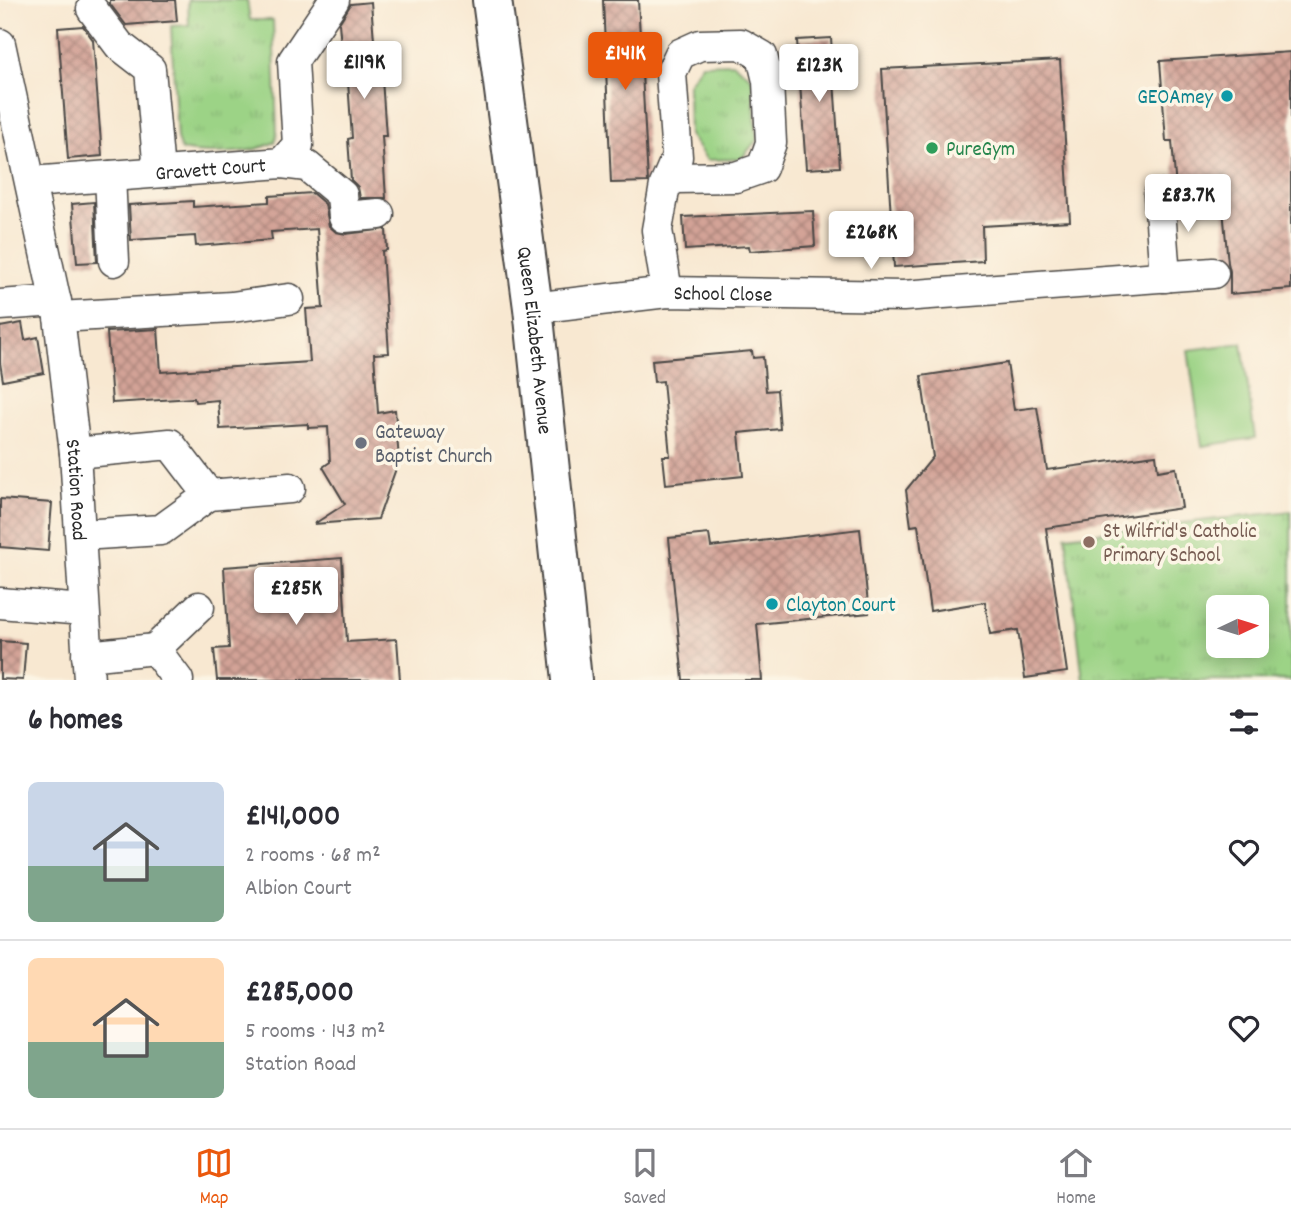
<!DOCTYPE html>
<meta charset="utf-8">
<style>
body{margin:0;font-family:Dekko,sans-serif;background:#f2f2f3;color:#2b2b33;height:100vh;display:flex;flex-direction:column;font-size:26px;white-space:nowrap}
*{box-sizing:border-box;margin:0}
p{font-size:23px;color:#7c7c81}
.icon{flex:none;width:38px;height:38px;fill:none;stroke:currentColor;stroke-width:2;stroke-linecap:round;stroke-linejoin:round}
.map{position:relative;height:680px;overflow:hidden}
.sheet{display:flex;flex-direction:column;background:#fff;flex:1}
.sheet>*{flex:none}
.needle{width:46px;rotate:86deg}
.buttons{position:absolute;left:1206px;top:595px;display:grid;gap:14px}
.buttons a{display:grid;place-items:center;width:63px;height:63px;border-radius:10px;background:#fff;box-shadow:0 4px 18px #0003;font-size:35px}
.price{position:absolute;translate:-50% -60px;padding:0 16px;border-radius:7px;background:#fff;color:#222;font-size:23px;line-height:46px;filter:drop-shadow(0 2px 4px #0008)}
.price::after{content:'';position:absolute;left:50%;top:42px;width:21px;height:16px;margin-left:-10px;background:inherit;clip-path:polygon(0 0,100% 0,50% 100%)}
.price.current{background:#ea580c;color:#fff}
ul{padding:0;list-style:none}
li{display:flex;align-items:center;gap:21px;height:175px;padding:0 28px}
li+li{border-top:2px solid #e1e1e2}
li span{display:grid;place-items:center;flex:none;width:196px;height:140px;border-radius:10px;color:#555}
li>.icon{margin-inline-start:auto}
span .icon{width:84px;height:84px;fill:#fffc;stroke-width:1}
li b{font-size:30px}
h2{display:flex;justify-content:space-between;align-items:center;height:84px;padding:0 28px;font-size:30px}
.menu{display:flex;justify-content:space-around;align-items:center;height:98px;border-top:2px solid #e1e1e2;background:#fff;font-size:19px;color:#7c7c81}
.menu a{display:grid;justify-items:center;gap:4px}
.menu .current{color:#ea580c}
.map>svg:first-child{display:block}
</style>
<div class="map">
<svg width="1291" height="680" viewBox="0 0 1291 680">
<defs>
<pattern id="grass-tufts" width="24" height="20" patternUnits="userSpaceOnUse" patternTransform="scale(1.75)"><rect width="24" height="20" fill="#9cd386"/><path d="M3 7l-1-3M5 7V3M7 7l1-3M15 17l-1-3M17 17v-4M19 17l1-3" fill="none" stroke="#87b574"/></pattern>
<pattern id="building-cross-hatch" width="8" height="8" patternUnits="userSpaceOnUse" patternTransform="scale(1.75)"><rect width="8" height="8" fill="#d3a397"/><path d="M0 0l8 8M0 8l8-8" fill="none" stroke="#ab857b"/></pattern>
</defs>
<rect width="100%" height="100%" fill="#fcf5e5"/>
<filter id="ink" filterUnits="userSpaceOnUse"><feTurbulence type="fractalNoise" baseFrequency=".0143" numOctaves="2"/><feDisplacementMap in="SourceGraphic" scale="14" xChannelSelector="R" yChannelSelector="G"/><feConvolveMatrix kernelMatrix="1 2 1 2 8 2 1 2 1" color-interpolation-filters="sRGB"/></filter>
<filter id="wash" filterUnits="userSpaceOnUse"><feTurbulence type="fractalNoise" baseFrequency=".00686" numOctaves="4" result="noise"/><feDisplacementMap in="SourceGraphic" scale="28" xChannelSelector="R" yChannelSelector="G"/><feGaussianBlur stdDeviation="1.57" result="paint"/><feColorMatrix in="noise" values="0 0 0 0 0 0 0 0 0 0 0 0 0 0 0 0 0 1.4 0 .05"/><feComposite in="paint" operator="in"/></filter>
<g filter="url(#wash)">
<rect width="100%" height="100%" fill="#f8e8d1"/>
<path fill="url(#grass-tufts)" stroke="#647f58" stroke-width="2" fill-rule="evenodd" d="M188 0H247L250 20H273L277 134 275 142C253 154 206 155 181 150L177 139 171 26 189 25Z
M733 63 752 78 757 140 741 159 707 160 689 135 688 84 702 64Z
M1291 511V680H1083L1066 536ZM1218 607H1256V646H1218Z"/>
<path fill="#9cd386" stroke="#647f58" stroke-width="2" d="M1242 343 1255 438 1202 446 1188 350Z"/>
<g id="blocks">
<path fill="url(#building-cross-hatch)" d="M110 0H175L177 21 126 25 110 4Z
M603 0H638L648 182 611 183Z
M371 2 376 66 381 65 386 136H382L386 198H360L358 187 351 180 348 139 352 138 347 68H343L339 23 351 4Z
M83 26 93 40 102 156 68 159 58 28Z
M831 38 840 167 806 169 797 40Z
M1291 52V289L1230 294V271L1228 263 1223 209 1178 213 1172 141H1166L1160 61Z
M1060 60 1070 221 982 226 983 261 894 267 882 69Z
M312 193 325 204 329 226 336 232 346 234 386 229 387 250 382 251 389 353 374 354 378 413 395 410 399 460 378 519 314 524 345 504 323 467 330 462 328 427 308 428V424L220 429 218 400 195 402 194 398 112 403 107 332 158 329 161 372 310 362 306 309 323 308 317 229 271 232 272 240 196 246 195 236 131 240 129 205 193 201V207L269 202V196Z
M94 202 97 262 77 263 72 204Z
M813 211 815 246 750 251 749 246 685 250 683 217Z
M22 323 25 340 38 337 44 373 3 381 0 363V327Z
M752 351 753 358 763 357 766 391 777 390 780 429 739 433 743 476 666 484 663 456H670L663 381 654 382 652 360Z
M1007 363 1014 410 1037 407 1047 470 1156 455 1158 471 1176 468 1182 508 1046 528 1067 672 1025 678 1018 630 990 634 985 602 930 611 918 525 911 526 906 490 933 457 921 376Z
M0 499 52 503 48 551 0 547Z
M860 529 869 613 757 624 762 680H683L669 538 709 534 711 547Z
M342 558 347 642 397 639 400 680H217L214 649 229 648 224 567Z
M0 641 26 643 23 680 0 679Z"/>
</g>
</g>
<g filter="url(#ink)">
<use href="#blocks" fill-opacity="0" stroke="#4a4744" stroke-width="2"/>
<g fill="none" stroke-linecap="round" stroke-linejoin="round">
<g stroke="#4a4744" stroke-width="33">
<g id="minor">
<path d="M92 9 119 45 150 69 159 172"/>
<path id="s1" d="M0 44 59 317 75 453 89 680"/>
<path d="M282 163 307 166 342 195 344 217 379 214"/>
<path d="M110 176 114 261"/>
<path id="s2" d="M31 182 282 163 298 145 293 61 334 0"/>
<path d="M665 185 676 178 736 177 762 168 771 143 768 81 762 56 741 44 700 45 680 54 671 73 677 157 665 185 657 230 667 292"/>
<path d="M1159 195 1165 277"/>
<path d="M0 305 56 301"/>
<path id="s3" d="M533 308 667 292 903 296 1213 273"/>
<path d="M59 317 232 307 289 299"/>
<path d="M75 453 170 444 209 495 290 488"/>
<path d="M81 535 161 530 209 495"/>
<path d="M0 603 83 610"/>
<path d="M87 656 155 649"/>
<path d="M178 680 155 649 199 607"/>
</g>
</g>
<g stroke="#4a4744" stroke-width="42">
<g id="major">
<path id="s4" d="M492 0 533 308 572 680"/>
</g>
</g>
<use href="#minor" stroke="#fff" stroke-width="30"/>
<use href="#major" stroke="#fff" stroke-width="38"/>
</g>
</g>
<g fill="#0f9aa8" stroke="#fcf5e5" stroke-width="2.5">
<circle cx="1227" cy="96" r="7"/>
<circle cx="772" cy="604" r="7"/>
</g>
<circle fill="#2e9e5b" stroke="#fcf5e5" stroke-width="2.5" cx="932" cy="148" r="7"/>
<circle fill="#6b7280" stroke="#fcf5e5" stroke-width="2.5" cx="361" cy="443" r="7"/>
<circle fill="#8d6e63" stroke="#fcf5e5" stroke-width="2.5" cx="1089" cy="542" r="7"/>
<g text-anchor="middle" stroke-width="7" stroke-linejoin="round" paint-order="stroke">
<g font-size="21" fill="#0d838f" stroke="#fcf5e5" text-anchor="end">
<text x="1213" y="103">GEOAmey</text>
<text x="786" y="611" text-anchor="start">Clayton Court</text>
</g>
<g font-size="21" fill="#27864d" stroke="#fcf5e5" text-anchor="start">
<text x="946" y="155">PureGym</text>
</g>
<g font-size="21" fill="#2b2b2b" stroke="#fcf5e5">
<text dy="7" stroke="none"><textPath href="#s2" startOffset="180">Gravett Court</textPath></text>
<text dy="7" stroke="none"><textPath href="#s3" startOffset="191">School Close</textPath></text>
<text dy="7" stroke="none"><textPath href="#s4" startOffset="343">Queen Elizabeth Avenue</textPath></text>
<text dy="7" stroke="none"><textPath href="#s1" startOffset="453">Station Road</textPath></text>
</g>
<g font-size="21" fill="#5b616d" stroke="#fcf5e5" text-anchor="start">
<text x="375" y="438">Gateway<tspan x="375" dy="24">Baptist Church</tspan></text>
</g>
<g font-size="21" fill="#785e54" stroke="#fcf5e5" text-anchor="start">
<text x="1103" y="537">St Wilfrid's Catholic<tspan x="1103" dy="24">Primary School</tspan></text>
</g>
</g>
</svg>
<div class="buttons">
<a><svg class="needle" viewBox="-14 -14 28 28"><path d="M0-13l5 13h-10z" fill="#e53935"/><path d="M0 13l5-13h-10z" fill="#7c7c81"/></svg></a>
</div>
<b class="price current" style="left:625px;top:92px">£141K</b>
<b class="price" style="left:364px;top:101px">£119K</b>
<b class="price" style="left:819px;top:104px">£123K</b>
<b class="price" style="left:1188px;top:234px">£83.7K</b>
<b class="price" style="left:871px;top:271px">£268K</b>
<b class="price" style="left:296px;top:627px">£285K</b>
</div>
<section class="sheet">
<h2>6 homes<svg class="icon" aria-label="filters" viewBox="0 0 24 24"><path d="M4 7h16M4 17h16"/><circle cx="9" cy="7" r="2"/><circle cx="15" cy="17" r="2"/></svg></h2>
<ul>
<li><span style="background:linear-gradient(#c9d6e8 60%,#7fa58c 0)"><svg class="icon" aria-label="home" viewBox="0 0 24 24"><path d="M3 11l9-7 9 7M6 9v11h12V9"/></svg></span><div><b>£141,000</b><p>2 rooms · 68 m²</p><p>Albion Court</p></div><svg class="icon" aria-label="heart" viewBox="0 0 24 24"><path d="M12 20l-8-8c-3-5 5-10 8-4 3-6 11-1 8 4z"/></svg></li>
<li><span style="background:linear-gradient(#ffd9b3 60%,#7fa58c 0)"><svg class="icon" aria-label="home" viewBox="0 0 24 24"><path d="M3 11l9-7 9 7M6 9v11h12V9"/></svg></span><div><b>£285,000</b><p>5 rooms · 143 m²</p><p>Station Road</p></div><svg class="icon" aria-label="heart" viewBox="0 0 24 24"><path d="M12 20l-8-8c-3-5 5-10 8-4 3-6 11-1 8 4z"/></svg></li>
</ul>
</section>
<nav class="menu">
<a class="current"><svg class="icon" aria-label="map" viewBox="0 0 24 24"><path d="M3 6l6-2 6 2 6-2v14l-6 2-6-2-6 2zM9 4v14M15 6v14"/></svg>Map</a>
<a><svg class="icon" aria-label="saved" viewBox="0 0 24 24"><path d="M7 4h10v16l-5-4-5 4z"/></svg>Saved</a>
<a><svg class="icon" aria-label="home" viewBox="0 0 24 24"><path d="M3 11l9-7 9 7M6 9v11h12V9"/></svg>Home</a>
</nav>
